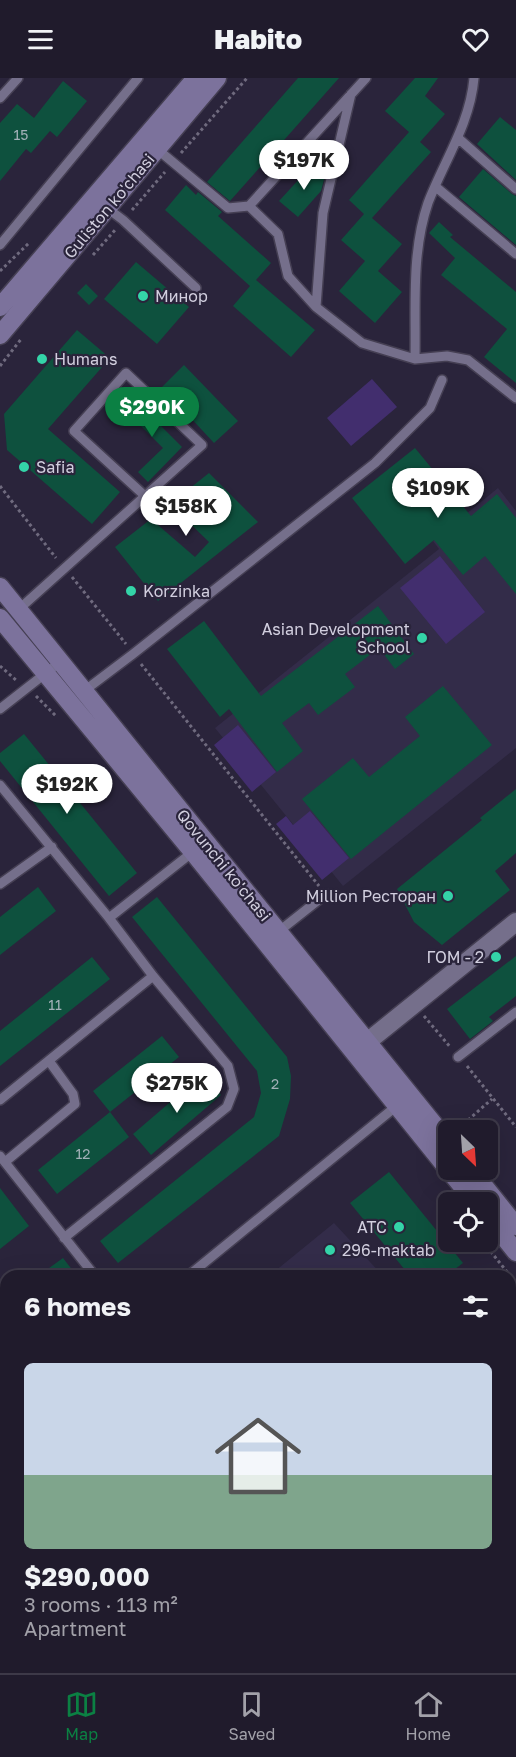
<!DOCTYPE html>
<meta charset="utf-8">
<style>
body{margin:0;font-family:"Golos Text",sans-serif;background:#2d2838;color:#f1f3f6;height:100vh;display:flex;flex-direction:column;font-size:22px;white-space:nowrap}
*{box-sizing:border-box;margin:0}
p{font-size:20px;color:#a2a1a9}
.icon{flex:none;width:33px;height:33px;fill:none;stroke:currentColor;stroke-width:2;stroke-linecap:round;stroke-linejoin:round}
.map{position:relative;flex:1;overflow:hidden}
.details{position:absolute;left:0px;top:1192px;width:516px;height:404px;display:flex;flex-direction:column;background:#201b2c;border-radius:18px 18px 0 0;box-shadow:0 6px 24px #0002,0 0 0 2px #3d3948}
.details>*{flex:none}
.needle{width:39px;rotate:155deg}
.buttons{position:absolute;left:438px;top:1042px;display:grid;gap:12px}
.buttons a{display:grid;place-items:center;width:60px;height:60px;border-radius:9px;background:#201b2c;box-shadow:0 6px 24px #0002,0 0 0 2px #3d3948;font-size:30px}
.price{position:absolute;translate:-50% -51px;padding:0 14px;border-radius:21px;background:#fff;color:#222;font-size:20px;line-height:39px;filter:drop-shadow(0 2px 3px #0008)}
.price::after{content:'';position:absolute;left:50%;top:36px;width:18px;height:14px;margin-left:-9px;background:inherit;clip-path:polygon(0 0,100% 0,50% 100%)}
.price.selected{background:#0b8043;color:#fff}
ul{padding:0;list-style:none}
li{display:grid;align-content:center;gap:12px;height:318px;padding:0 24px}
li span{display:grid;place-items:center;height:186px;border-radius:9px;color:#555}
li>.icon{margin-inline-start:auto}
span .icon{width:108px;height:108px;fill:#fffc;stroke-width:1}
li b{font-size:26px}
h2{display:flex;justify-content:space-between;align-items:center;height:72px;padding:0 24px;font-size:26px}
header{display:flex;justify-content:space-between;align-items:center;height:78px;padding:0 24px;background:#201b2c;font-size:27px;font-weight:800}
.menu{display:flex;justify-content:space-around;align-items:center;height:84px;border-top:2px solid #3d3948;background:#201b2c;font-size:16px;color:#a2a1a9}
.menu a{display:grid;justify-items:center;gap:3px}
.menu .selected{color:#0b8043}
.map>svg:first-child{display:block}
</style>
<header><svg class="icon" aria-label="menu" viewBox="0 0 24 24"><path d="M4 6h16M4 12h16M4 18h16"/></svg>Habito<svg class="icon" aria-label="heart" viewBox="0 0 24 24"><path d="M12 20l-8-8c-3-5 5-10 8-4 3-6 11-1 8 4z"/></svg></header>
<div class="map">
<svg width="516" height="1595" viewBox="0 0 516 1595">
<rect width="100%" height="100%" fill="#2a243b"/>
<path fill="#332c49" d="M498 410 516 433V670L343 808 215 650 439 471 433 463Z
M334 1145 383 1198H269Z
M510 1379 516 1386V1459L510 1464Z
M6 1415V1558L0 1551V1420Z
M35 1590H359L353 1595H40Z"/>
<path fill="#422e6e" d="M372 301 397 329 351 368 327 340Z
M440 478 485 534 446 566 400 510Z
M238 647 276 694 252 714 214 667Z
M310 733 349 780 322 802 276 746 286 738 293 747Z"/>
<path fill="#0e513e" d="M298 0H339L230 123 207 104Z
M415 0H438L425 18 445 36 420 64 431 74 372 140 402 166 378 193 402 214 375 245 339 213 365 183 341 162 364 136 349 122 409 54 385 33Z
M63 3 87 23 57 59 50 53 31 75 26 71 0 103V45L17 26 34 40Z
M500 39 516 52V102L477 66Z
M312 87 325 98 321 113 298 139 279 123Z
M483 91 512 116 516 118V167L459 119Z
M186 107 196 117 198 114 222 134 218 138 271 185 256 202 315 252 291 279 233 228 250 208 165 132Z
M439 144 453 157 450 159 516 214V305L484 279 507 251 441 197 455 180 429 155Z
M136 184 189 229 157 266 104 221Z
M86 206 98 218 89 227 77 215Z
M77 252 110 280 48 351 120 414 92 446 7 372 4 336Z
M184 287 238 343 214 365 162 309Z
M130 317 182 369 148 404 138 394 163 370 120 327Z
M415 370 471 438 497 416 516 440V516L485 478 463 497 434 462 405 486 352 420Z
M209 395 258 444 158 523 115 469 151 441 195 479 209 464 170 426Z
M378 528 414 576 395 591 379 570 345 596 355 609 318 637 309 625 282 645 303 673 277 694 229 631 220 639 167 571 204 543 261 618Z
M443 608 492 667 351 781 302 721 353 680 369 699 420 658 405 639Z
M24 656 137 795 109 818 0 683V675Z
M516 711V775L495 793 510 812 442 867 414 844 397 811 482 742 480 740Z
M38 809 56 833 0 877V839Z
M157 819 287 979 291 998 290 1021 279 1058 118 1185 100 1163 254 1039 261 1015 257 993 132 839Z
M516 878V918L489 939 493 943 470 961 447 931Z
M92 879 110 901 0 988V953Z
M162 958 179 979 110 1034 93 1013Z
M203 996 221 1017 151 1077 133 1056Z
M110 1034 129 1059 57 1116 38 1092Z
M389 1094 463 1185 446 1198H410L350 1125Z
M0 1110 29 1148 0 1171Z
M63 1180 77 1198H38Z"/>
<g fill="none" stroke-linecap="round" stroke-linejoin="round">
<g stroke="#453f53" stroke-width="12">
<path id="lane" d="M351 16 323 135 316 229 362 265 415 281 447 278 468 282 516 320
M0 20 18 0
M458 60 516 111
M157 71 228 130 249 128
M436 109 516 176
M107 130 123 142 196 210
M0 167 138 0
M316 229 288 198 278 156 249 128 366 0
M415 281C416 229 411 175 428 125 444 83 470 46 474 0
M18 532 202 367 126 295 74 353 145 418
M84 613 133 576 375 385 430 330 442 302
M0 631 60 584
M0 707 109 840
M0 806 52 769
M278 854 326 816
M458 979 516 934
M0 1022 153 898
M0 1078 95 1198
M5 1084 75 1026 73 1016 49 983
M64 1160 227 1029 234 1011 228 988 153 898 109 840 194 773
M188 1198 399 1026
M0 1396 6 1391
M510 1509 516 1504
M0 1591 4 1595
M402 1595 408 1590"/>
</g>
<g stroke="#453f53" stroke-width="21">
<path id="street" d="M356 973 516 844"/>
</g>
<g stroke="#453f53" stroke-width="21">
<path id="secondary" d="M0 229 196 0
M0 257 217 0
M0 509 448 1064
M0 540 193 774 448 1091
M449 1092 476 1125
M471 1092 516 1148
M488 1139 516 1174"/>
</g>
<path stroke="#6f6a7e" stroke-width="3" stroke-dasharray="3 3" stroke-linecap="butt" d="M181 75 247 0
M132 132 165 94
M93 177 116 151
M0 193 29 165
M0 288 22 260
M0 408 56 480
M72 499 126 566
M141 586 319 808
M0 588 17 603
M36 618 57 639
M424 938 451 970
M467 988 516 1049
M459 1050 492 1021
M483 1164 516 1205"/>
<use href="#lane" stroke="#756f8b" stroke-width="9"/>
<use href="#street" stroke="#756f8b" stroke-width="18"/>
<use href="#secondary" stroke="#7c729c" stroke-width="18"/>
</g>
<g fill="#34d4a8" stroke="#2a243b" stroke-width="2">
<circle cx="143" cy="218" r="6"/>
<circle cx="42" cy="281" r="6"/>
<circle cx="24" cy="389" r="6"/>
<circle cx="131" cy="513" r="6"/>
<circle cx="422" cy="560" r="6"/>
<circle cx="448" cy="818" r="6"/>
<circle cx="496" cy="879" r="6"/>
<circle cx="399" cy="1149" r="6"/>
<circle cx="330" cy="1172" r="6"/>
</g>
<g text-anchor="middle" stroke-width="4.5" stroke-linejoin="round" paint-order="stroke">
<g font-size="14" fill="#a1b0b7">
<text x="21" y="62">15</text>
<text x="55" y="932">11</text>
<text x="275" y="1011">2</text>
<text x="83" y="1081">12</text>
</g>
<g font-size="16" fill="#d2cfdf" stroke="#2a243b">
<text transform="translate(109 128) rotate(-50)" y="6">Guliston ko'chasi</text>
<text transform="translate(224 787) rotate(51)" y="6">Qovunchi ko'chasi</text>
</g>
<g font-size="16" fill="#d2cfdf" stroke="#2a243b" text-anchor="start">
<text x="155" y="224">Минор</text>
<text x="54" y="287">Humans</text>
<text x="36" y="395">Safia</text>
<text x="143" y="519">Korzinka</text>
<text x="410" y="557" text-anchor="end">Asian Development<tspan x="410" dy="18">School</tspan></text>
<text x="436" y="824" text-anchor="end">Million Ресторан</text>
<text x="484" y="885" text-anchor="end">ГОМ - 2</text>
<text x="387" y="1155" text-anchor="end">АТС</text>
<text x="342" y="1178">296-maktab</text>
</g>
</g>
</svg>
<div class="buttons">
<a><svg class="needle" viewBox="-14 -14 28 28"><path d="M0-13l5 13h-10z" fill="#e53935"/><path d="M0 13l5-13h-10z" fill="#a2a1a9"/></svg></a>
<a><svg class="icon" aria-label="locate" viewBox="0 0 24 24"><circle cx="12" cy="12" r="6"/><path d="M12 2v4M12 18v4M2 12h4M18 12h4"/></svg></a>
</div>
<b class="price" style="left:304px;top:113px">$197K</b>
<b class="price selected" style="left:152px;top:360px">$290K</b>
<b class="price" style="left:438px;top:441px">$109K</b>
<b class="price" style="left:186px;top:459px">$158K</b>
<b class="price" style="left:67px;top:737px">$192K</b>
<b class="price" style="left:177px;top:1036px">$275K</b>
<section class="details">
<h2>6 homes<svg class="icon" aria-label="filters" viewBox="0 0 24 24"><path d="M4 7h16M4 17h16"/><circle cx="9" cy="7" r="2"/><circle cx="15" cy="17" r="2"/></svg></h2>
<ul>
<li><span style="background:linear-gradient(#c9d6e8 60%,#7fa58c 0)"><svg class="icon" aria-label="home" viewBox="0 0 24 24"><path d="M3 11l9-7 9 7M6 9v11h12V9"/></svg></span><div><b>$290,000</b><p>3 rooms · 113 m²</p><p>Apartment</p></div></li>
</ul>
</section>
</div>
<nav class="menu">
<a class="selected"><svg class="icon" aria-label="map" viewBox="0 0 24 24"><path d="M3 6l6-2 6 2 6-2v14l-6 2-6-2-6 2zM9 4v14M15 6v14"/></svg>Map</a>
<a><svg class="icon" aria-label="saved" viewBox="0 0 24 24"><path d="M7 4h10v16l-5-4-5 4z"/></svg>Saved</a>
<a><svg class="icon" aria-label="home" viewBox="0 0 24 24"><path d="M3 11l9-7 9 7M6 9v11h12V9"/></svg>Home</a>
</nav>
